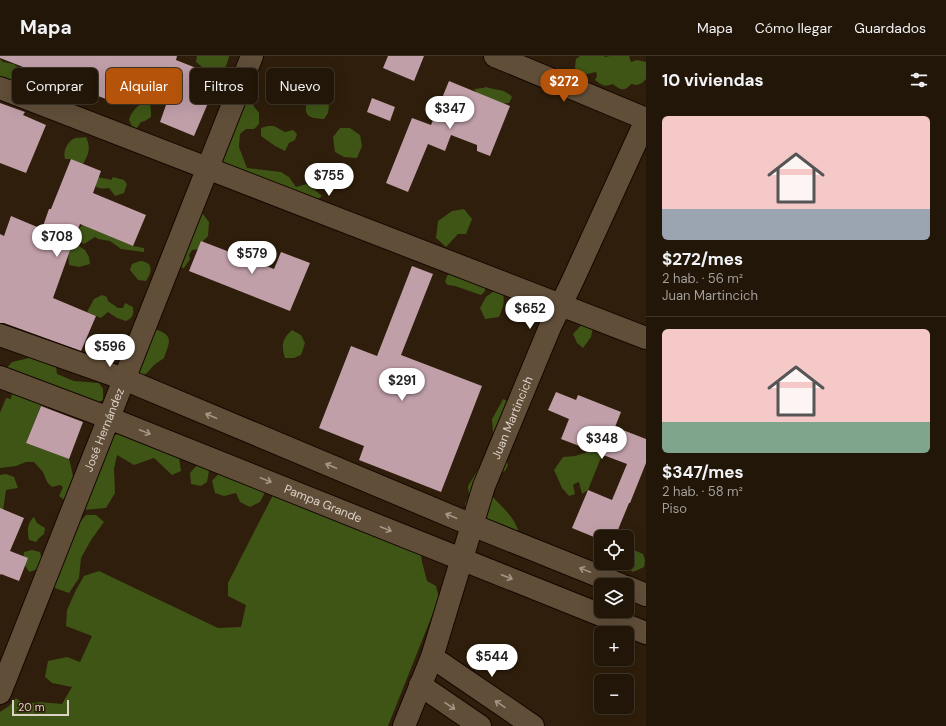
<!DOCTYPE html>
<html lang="es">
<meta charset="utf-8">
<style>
body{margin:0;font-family:"DM Sans",sans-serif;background:#2a1f12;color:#f1f3f6;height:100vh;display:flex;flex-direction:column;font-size:15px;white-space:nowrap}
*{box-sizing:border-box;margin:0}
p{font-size:13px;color:#a29f9c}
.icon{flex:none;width:22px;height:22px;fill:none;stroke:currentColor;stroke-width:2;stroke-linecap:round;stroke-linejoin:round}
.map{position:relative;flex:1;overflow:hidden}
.sheet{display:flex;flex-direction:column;background:#221608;width:300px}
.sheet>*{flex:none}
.guide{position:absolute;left:12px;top:12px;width:380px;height:36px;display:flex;gap:8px}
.controls{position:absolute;left:594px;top:474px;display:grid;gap:8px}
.controls a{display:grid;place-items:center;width:40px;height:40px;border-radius:6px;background:#221608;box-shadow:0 4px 16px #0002,0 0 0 1px #3f3529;font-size:20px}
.scale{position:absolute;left:12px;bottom:10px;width:57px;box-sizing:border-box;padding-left:4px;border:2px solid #ddd2c6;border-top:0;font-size:11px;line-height:14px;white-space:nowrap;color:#ddd2c6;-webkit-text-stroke:3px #2e1e0b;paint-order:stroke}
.price{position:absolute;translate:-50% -34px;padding:0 9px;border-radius:14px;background:#fff;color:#222;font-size:13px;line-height:26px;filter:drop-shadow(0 1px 2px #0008)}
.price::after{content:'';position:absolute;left:50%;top:24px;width:12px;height:9px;margin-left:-6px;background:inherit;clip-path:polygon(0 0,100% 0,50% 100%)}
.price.active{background:#b45309;color:#fff}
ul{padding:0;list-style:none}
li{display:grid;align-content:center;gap:8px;height:212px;padding:0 16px}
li+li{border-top:1px solid #3f3529}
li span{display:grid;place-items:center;height:124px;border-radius:6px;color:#555}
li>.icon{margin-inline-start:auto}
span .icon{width:72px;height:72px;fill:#fffc;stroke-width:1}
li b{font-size:17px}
h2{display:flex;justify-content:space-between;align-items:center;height:48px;padding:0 16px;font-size:17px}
.tag{padding:0 14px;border-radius:6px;background:#221608;box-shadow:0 4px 16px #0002,0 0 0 1px #3f3529;font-size:14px;line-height:36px}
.tag.active{background:#b45309;color:#fff}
header{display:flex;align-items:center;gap:24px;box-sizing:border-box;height:56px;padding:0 20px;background:#221608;border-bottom:1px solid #3f3529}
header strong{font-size:19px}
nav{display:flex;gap:22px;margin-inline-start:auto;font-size:14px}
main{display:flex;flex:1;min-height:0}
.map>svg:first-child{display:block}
</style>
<header>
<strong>Mapa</strong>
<nav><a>Mapa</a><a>Cómo llegar</a><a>Guardados</a></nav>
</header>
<main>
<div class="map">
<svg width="646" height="670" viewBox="0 0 646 670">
<rect width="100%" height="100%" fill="#2e1e0b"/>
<path fill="#3e5516" d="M197 0H229C228 7 225 11 222 18 211 17 204 13 196 6Z
M580 0H604L605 1 610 0H629L631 6 637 4 646 6V23L642 27 637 29 631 28C625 36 620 34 613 28 604 31 603 30 595 24L597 20 596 16 583 19 577 18 575 11 576 3Z
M0 3 3 6 14 8 23 16V23L12 31 0 23Z
M141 25 146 26 155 31V34L150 37 145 36 143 41 140 43 132 42 130 35V30L135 26Z
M53 28C63 29 74 33 82 39L80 48 73 50 68 49 64 43 54 44 51 39 50 33Z
M486 31C497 35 504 32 512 41L509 47 499 48 480 41 474 33 483 32Z
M314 42 324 44 329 50 328 57 324 63C309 62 303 61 307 44Z
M146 45 150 48 151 55V61L145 65 141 66 136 73 132 70 129 64C132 54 137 50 146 45Z
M244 47 253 49 259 57V68L254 73H246L240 78 239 91 247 112 281 116 289 121 296 131 307 128 322 140 314 146 220 110 219 86Z
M268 70H274L285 76 293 74 297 78 295 84 289 87 285 95 275 90 261 80V72Z
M340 72H350L360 79 362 90 357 102 344 101 335 96 333 81Z
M86 81C91 92 89 98 83 108L71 103H65C63 96 66 88 73 83 76 81 83 82 86 81Z
M98 121C103 123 107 122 111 124L113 121 124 124 127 128 124 137 115 140 109 132C104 133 99 133 95 130Z
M195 153 202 157 209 166 208 180 201 187 200 193 192 194 189 199 190 203 184 212 175 210Z
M464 153 472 163 466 178H458L446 191 436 182 438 165 452 155Z
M83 169 133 190 144 192V196L121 193 110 185 98 183 95 181 84 188 78 185 75 182 78 173Z
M76 188 85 194 89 201 90 208 79 211 69 209C68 200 68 193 76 188Z
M140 205C154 206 152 216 146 225L138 224 130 214 132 208Z
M451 217 465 224H471L485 231V235L481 239 455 230 448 229 445 226 447 220Z
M494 235 503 237C505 246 503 252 499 261L485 263 480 252 486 241Z
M102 239 107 241 108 245 118 252H123L125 247 133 251C134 258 133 262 126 265L117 262 108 256 101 262 87 256 94 243Z
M585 265 593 272 591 281 583 292 577 287 573 278Z
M155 273C175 280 169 286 164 302L154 309 147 317 137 322 135 281Z
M292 274 301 279 305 287 301 299 294 302H285C281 289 282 283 292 274Z
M93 293 98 294 100 298 104 294 114 298V306L110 311 88 300Z
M29 302H44L56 310 57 318 74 325 99 327 103 333V344L89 351 4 315 12 306Z
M12 337 47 344 48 352 41 349 26 387 69 403 71 411 73 420 74 432 102 384 118 378 143 375 159 395 172 394 179 401 181 415 172 419 154 402 134 409 117 399 114 413 115 437 106 452 71 455 67 446 59 440 63 431 60 429 52 431 47 426 43 416 34 406H26L16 410 0 412V357L6 342 11 343Z
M503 343 524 352 520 375 506 382 493 377 492 363 500 349Z
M591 395 602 399 588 434 582 438 579 426 576 427 573 429 575 438 569 440 562 432 554 414 563 401 575 400Z
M505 399 508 409 505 415 499 417 500 422 491 439C502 451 517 463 519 479L521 477 537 483 535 491 487 466 486 450 468 461 465 448 469 440 468 430 479 412Z
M199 407 209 415 207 426 201 430 191 428 190 417Z
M221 415 265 436 260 446 250 451 240 446 236 437 224 440 215 437 212 425Z
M6 418 14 421 18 432 6 434 3 455 0 452V419Z
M275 435 420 491 422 506 427 525 436 530 439 542 388 670H0V656L9 650 16 642 24 648 40 646 62 648 72 631 52 627 45 621 48 605 67 601 80 606 92 580 66 570 67 554 76 534 84 520 99 515 218 572 241 571 246 549 228 540V527Z
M86 459H96L104 466 91 484 81 502 79 522 69 537 55 532 41 517 74 473Z
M34 461 37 467 45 472 44 478 39 482 36 486 29 484C27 475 27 467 34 461Z
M32 494 40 496 42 505 38 513 29 516 23 506 24 496Z
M634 494 643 498 645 504 644 511 633 516 626 511V507H627C627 501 629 498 634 494Z"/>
<path fill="#c09fa9" d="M0 0H177L176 4 219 21 194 80 160 66 172 32 124 13 111 45 0 2Z
M388 0H424L414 25 383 12Z
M449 25 510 50 490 100 477 95V89L451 79 445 95 428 88 408 136 386 127 412 62 431 69Z
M372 42 395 51 390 65 367 56Z
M0 47 25 56 23 59 46 69 26 117 0 107Z
M71 103 101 115 93 137 146 159 133 190 80 168 73 186 53 242 96 260 81 295 4 267H0V178L4 180 11 160 42 173 49 153H51Z
M201 185 274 213 281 196 310 207 290 255 189 215Z
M412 210 433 218 401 299 482 330 441 436 359 404 364 390 319 372 351 290 377 300Z
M556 336 576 344 578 339 621 356 615 371 646 383V407L630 447H629L615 481H594L572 472 588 434 612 444 627 408 561 383 569 363 548 354Z
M41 350 83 366 69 403 26 387Z
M0 452 24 462 10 495 28 502 19 525 1 518 0 519Z"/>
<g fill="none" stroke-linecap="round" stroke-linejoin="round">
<g stroke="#160800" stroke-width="24">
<g id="minor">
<path d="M495 0 646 63"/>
<path d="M0 32 646 282"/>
<path d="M0 279 124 323 472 469 621 529"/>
<path id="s1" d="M0 321 109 362 646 577"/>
<path d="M627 531 646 539"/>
<path d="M432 601 533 670"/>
<path d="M420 629 480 670"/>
<path id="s2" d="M0 637 252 0"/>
<path id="s3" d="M404 670 432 601 484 430 550 271 572 226 646 64"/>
</g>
</g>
<use href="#minor" stroke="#604e39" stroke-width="22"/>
</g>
<defs><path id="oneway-shaft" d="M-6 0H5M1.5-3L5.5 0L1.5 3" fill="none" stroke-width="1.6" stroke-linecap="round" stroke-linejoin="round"/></defs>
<g stroke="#a59787">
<use href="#oneway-shaft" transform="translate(211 360) rotate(-157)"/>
<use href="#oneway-shaft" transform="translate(145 376) rotate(22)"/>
<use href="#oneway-shaft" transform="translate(331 410) rotate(-157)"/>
<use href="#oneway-shaft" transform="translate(266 424) rotate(22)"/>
<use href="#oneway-shaft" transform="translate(451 460) rotate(-157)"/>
<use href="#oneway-shaft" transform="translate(386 473) rotate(22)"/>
<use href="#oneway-shaft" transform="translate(585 514) rotate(-158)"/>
<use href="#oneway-shaft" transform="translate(507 521) rotate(22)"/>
<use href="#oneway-shaft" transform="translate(500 648) rotate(-146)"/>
<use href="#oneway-shaft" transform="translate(450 650) rotate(34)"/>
</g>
<g text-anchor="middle" stroke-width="4" stroke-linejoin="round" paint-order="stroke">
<g font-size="12" fill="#ddd2c6" stroke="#2e1e0b">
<text dy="4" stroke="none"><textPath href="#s3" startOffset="327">Juan Martincich</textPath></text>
<text dy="4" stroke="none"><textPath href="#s2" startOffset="283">José Hernández</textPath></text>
<text dy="4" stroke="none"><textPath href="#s1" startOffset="347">Pampa Grande</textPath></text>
</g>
</g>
</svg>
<div class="controls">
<a><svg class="icon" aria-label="locate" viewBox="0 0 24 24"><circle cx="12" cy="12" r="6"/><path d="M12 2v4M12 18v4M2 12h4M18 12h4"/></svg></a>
<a><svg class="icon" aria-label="layers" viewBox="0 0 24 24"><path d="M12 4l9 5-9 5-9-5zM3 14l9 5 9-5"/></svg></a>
<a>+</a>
<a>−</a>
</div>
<div class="scale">20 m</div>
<b class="price active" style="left:564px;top:47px">$272</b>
<b class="price" style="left:450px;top:74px">$347</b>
<b class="price" style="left:329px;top:141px">$755</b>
<b class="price" style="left:57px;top:202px">$708</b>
<b class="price" style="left:252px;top:219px">$579</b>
<b class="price" style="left:530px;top:274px">$652</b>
<b class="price" style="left:110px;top:312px">$596</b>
<b class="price" style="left:402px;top:346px">$291</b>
<b class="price" style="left:602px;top:404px">$348</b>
<b class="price" style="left:492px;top:622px">$544</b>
<div class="guide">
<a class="tag">Comprar</a>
<a class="tag active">Alquilar</a>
<a class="tag">Filtros</a>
<a class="tag">Nuevo</a>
</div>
</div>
<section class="sheet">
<h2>10 viviendas<svg class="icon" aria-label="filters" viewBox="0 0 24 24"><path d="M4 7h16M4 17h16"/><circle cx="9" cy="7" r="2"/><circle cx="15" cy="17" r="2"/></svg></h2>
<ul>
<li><span style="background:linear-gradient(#f6c9c9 75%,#9aa5b1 0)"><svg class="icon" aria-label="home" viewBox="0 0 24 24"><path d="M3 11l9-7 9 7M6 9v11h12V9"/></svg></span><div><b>$272/mes</b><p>2 hab. · 56 m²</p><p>Juan Martincich</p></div></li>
<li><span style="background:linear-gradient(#f6c9c9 75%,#7fa58c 0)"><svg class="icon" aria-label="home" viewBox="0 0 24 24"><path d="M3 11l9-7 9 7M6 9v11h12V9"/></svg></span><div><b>$347/mes</b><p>2 hab. · 58 m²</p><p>Piso</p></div></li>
</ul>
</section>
</main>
